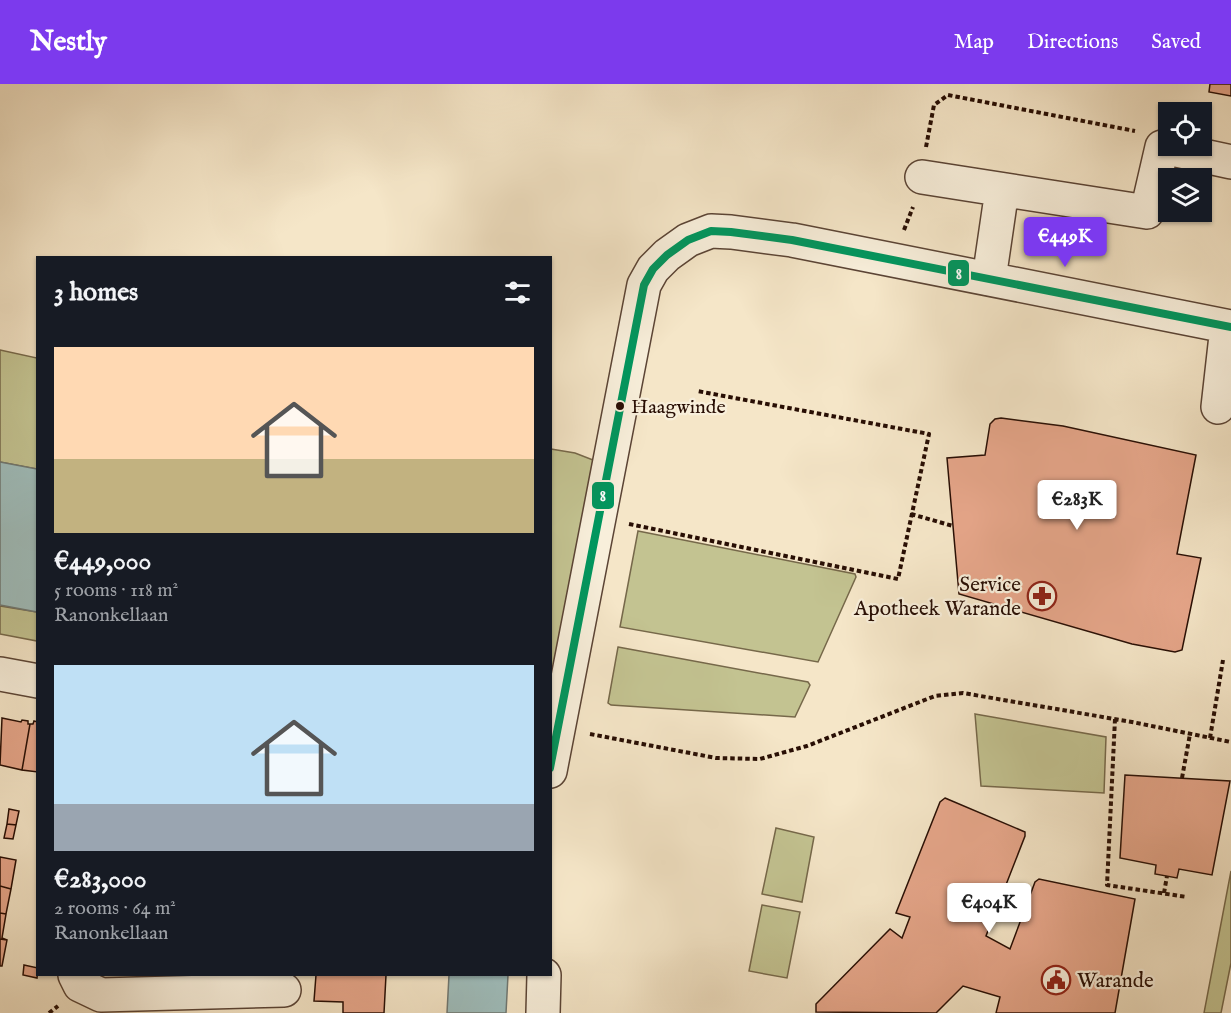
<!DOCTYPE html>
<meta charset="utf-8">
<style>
body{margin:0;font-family:"IM FELL English",serif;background:#20242c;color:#f1f3f6;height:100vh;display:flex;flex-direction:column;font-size:22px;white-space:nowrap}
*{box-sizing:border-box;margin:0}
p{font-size:20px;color:#9ea1a6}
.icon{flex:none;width:33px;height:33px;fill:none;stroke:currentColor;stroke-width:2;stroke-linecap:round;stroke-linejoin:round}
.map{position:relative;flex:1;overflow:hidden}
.side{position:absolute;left:36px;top:172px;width:516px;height:720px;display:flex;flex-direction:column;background:#171b24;border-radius:0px;box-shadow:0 2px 4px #0004}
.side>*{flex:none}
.buttons{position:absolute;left:1158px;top:18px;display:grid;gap:12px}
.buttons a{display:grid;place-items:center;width:54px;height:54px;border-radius:0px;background:#171b24;box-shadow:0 2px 4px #0004;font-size:30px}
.price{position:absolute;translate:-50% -51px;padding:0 14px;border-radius:6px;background:#fff;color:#222;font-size:20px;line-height:39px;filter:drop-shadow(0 2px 3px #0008)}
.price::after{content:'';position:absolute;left:50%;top:36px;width:18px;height:14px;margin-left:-9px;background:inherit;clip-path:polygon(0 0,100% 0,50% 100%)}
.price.selected{background:#7c3aed;color:#fff}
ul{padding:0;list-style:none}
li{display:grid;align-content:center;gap:12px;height:318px;padding:0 18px}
li span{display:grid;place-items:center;height:186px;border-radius:0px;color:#555}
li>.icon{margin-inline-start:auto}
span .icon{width:108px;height:108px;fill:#fffc;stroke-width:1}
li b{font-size:26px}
h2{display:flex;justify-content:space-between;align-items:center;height:72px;padding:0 18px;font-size:26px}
header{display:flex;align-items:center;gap:36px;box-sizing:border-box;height:84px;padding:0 30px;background:#7c3aed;color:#fff}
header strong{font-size:28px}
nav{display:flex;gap:33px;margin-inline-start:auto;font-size:21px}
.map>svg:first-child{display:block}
</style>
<header>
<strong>Nestly</strong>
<nav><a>Map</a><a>Directions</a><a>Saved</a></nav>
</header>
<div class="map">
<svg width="1231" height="929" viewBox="0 0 1231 929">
<rect width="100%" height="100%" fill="#f5e6c8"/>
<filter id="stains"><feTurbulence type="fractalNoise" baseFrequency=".00333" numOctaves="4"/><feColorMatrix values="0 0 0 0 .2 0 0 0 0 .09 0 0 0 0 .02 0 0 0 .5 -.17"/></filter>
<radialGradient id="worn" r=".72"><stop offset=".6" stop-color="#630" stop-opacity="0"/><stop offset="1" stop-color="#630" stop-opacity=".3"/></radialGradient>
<path fill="#c3c391" stroke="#76684a" stroke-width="1.5" d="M0 266 37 274V385L0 378Z
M551 365 575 369 593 376 551 609Z
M638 447 855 490 856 493 818 578 620 543Z
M0 522 37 528V557L0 550Z
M618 563 808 598 810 601 795 633 611 621 608 619Z
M975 630 1106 653 1104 709 981 702Z
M776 744 814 753 802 818 762 810Z
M1231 787V879L1221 929H1204Z
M762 821 800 828 787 894 749 887Z"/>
<path fill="#9fbebd" stroke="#6f7873" stroke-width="1.5" d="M0 378 37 385V528L0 521Z
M449 891H508L506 929H447Z"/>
<path fill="#e6a68a" stroke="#280e04" stroke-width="1.5" d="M1210 0H1231V12L1209 8Z
M1001 334 1063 342 1196 371 1177 470 1201 474 1182 566 1175 568 1132 560 959 510 947 374 985 371 990 340 995 335Z
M2 634 21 638 22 636 28 637V640H30L22 686 0 681Z
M34 637 38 638V688L22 686 30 640H33Z
M1125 691 1230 697 1212 791 1179 785 1177 794 1155 790 1156 781 1120 774Z
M945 714 1025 748V752L986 852 1010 865 1035 798 1039 795 1135 815 1115 929H996L1000 913 963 902 936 929 816 928V920L890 845 902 854 910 833 896 829 940 718Z
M9 725 19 727 16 741 7 740Z
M7 740 16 741 13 755 4 754Z
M0 773 16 776 11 805 0 802Z
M0 802 11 805 6 830 0 829Z
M0 829 6 830 2 854 7 856 0 855Z
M0 855 7 856 2 882H0Z
M24 881 38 884 37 894 23 891Z
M316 891H386L384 929H343V918L314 917Z"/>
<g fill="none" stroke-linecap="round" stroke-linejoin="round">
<g stroke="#5b4435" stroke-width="36">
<path id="minor" d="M922 93 1147 128 1162 63 1231 78
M989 195 1002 106
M1218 323 1227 243
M0 590 38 597
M550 687 644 201 653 185 667 171 688 156 711 147 731 148 792 156 1231 243
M75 891 80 901 101 911 284 906
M543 929 544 891"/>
</g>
<path stroke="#280e04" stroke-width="4" stroke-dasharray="4.5 3" stroke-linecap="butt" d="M926 63 934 21 948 11 1135 47
M904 146 913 123
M911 430 953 442
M629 440 898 495 929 350 697 307
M1115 635 1107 801 1187 813
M590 650 716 674 760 675 807 662 935 612 963 609 1132 638 1231 658
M1210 654 1223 576
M1182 694 1190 650
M1164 809 1167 792
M49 929 58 922"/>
<use href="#minor" stroke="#f8efdb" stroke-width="33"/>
<g stroke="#f8efdb" stroke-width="12">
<path id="bus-1" d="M550 684 644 201 653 185 667 171 688 156 711 147 731 148 792 156 1231 243"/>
</g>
<use href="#bus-1" stroke="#00965e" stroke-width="8"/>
</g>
<defs>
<g id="pharmacy-ring" transform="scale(1.5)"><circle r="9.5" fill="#f8efdb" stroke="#8f2418" stroke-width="1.5"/><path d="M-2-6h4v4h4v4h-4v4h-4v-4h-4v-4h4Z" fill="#8f2418"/></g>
<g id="civic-ring" transform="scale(1.5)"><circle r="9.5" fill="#f8efdb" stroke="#8f2418" stroke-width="1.5"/><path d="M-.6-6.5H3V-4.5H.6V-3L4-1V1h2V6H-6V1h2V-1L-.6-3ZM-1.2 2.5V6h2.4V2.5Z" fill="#8f2418"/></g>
</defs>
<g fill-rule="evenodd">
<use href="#pharmacy-ring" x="1042" y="512"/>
<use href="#civic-ring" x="1056" y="896"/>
</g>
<circle fill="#280e04" stroke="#f8efdb" stroke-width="2" cx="620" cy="322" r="5"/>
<g text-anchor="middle" stroke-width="4.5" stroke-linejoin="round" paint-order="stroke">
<g font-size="20" fill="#280e04" stroke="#f8efdb" text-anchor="start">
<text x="631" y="329">Haagwinde</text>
</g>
<g font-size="21" fill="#280e04" stroke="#f8efdb" text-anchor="end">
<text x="1021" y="507">Service<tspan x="1021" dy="24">Apotheek Warande</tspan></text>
<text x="1077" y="903" text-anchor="start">Warande</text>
</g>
</g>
<g stroke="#f8efdb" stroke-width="2">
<rect x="947" y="175" width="23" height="28" rx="6" fill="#00965e"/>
<rect x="591" y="397" width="24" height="29" rx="6" fill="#00965e"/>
</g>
<g font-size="16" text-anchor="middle" font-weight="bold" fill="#fff">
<text x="959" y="195">8</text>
<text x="603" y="417">8</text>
</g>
<rect width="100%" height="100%" filter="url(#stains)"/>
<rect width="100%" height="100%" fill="url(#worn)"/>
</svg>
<div class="buttons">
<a><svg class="icon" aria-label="locate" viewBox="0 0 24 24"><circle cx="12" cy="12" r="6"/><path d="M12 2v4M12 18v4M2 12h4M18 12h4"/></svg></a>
<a><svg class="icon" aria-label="layers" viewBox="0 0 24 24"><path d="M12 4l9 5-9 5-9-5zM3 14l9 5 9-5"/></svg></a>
</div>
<b class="price selected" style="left:1065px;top:184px">€449K</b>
<b class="price" style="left:1077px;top:447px">€283K</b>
<b class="price" style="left:989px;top:850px">€404K</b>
<section class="side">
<h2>3 homes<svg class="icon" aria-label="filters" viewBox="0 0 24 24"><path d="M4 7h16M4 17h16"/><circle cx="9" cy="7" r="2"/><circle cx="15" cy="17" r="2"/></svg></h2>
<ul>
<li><span style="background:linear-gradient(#ffd9b3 60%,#c2b280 0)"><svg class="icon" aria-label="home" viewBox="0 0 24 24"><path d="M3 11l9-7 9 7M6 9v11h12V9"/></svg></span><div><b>€449,000</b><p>5 rooms · 118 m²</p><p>Ranonkellaan</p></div></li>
<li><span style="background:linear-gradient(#bfe0f5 75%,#9aa5b1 0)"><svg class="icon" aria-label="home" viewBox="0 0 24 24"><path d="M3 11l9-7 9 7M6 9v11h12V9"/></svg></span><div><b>€283,000</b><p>2 rooms · 64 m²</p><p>Ranonkellaan</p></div></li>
</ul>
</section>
</div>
